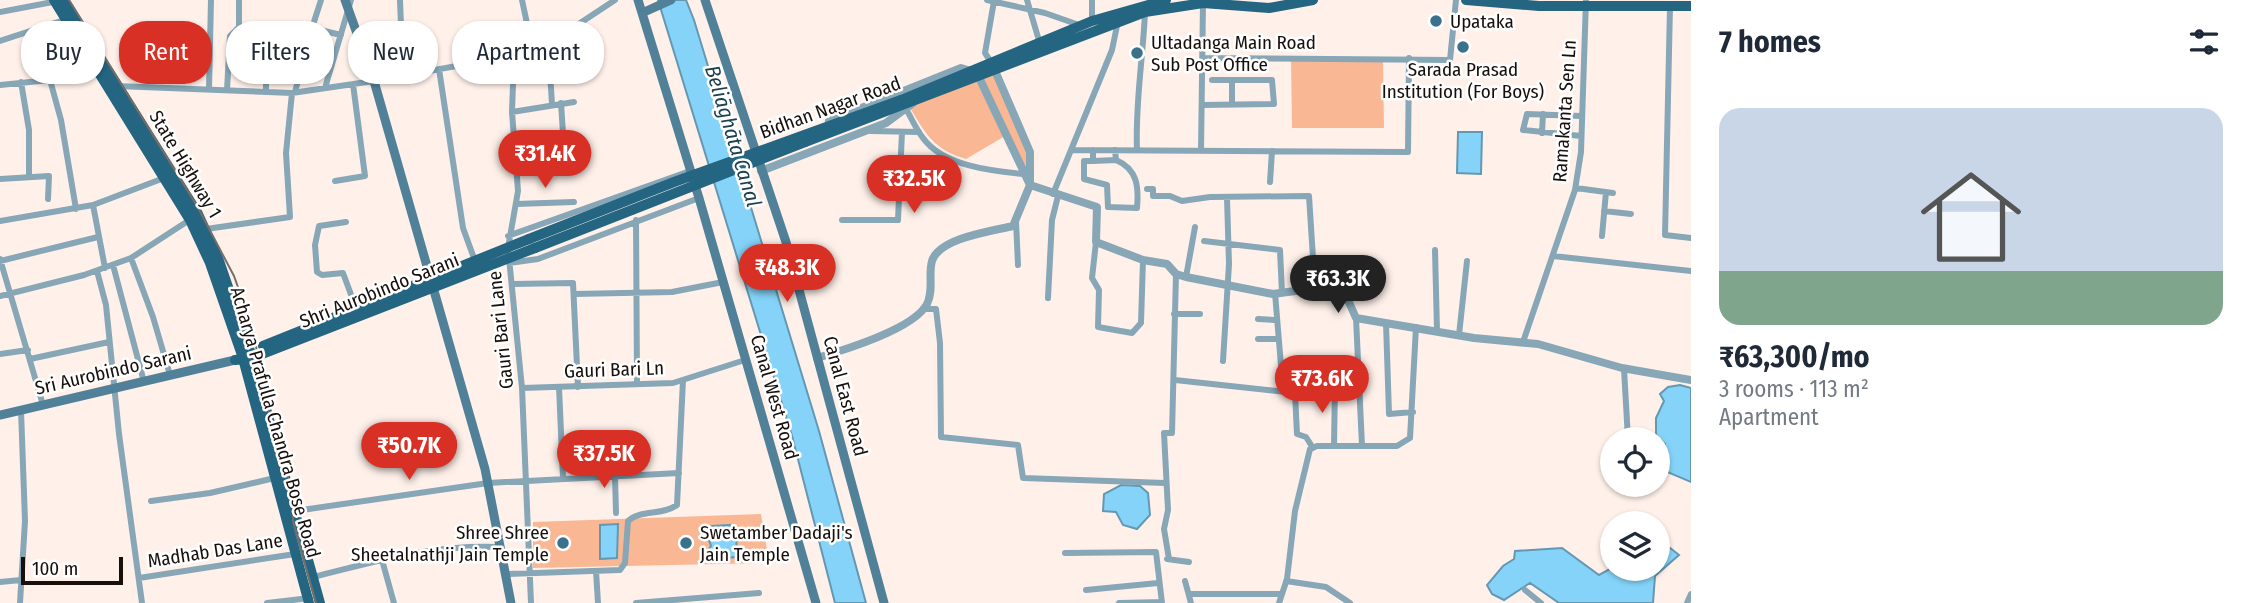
<!DOCTYPE html>
<meta charset="utf-8">
<style>
body{margin:0;font-family:"Fira Sans Condensed",sans-serif;background:#f2f2f3;color:#1f2937;height:100vh;display:flex;flex-direction:column;font-size:26px;white-space:nowrap}
*{box-sizing:border-box;margin:0}
p{font-size:23px;color:#747a83}
.icon{flex:none;width:38px;height:38px;fill:none;stroke:currentColor;stroke-width:2;stroke-linecap:round;stroke-linejoin:round}
.map{position:relative;flex:1;overflow:hidden}
.sheet{display:flex;flex-direction:column;background:#fff;width:560px}
.sheet>*{flex:none}
.guide{position:absolute;left:21px;top:21px;width:665px;height:63px;display:flex;gap:14px}
.tools{position:absolute;left:1600px;top:427px;display:grid;gap:14px}
.tools a{display:grid;place-items:center;width:70px;height:70px;border-radius:50%;background:#fff;box-shadow:0 2px 5px #0004;font-size:35px}
.scale{position:absolute;left:21px;bottom:18px;width:102px;box-sizing:border-box;padding-left:7px;border:4px solid #170f0c;border-top:0;font-size:19px;line-height:24px;white-space:nowrap;color:#170f0c;-webkit-text-stroke:5px #fff;paint-order:stroke}
.price{position:absolute;translate:-50% -60px;padding:0 16px;border-radius:24px;background:#d93025;color:#fff;font-size:23px;line-height:46px;filter:drop-shadow(0 2px 4px #0008)}
.price::after{content:'';position:absolute;left:50%;top:42px;width:21px;height:16px;margin-left:-10px;background:inherit;clip-path:polygon(0 0,100% 0,50% 100%)}
.price.current{background:#222;color:#fff}
ul{padding:0;list-style:none}
li{display:grid;align-content:center;gap:14px;height:371px;padding:0 28px}
li+li{border-top:2px solid #e0e1e3}
li span{display:grid;place-items:center;height:217px;border-radius:21px;color:#555}
li>.icon{margin-inline-start:auto}
span .icon{width:126px;height:126px;fill:#fffc;stroke-width:1}
li b{font-size:30px}
h2{display:flex;justify-content:space-between;align-items:center;height:84px;padding:0 28px;font-size:30px}
.chip{padding:0 24px;border-radius:28px;background:#fff;box-shadow:0 2px 5px #0004;font-size:24px;line-height:63px}
.chip.current{background:#d93025;color:#fff}
main{display:flex;flex:1;min-height:0}
.map>svg:first-child{display:block}
</style>
<main>
<div class="map">
<svg width="1691" height="603" viewBox="0 0 1691 603">
<rect width="100%" height="100%" fill="#fff1ea"/>
<path fill="#fab793" d="M1291 59 1383 60 1384 128H1292Z
M994 70 1027 150 1029 178 982 76Z
M977 78 1005 136 966 159C934 149 927 136 910 108L920 101Z
M761 514 769 563 533 568V522Z"/>
<path fill="#85d3f9" stroke="#6498b2" stroke-width="2" d="M658 0H686L694 20 819 431 866 603H835L792 436Z
M1458 132H1482L1481 174 1457 173Z
M1680 385 1691 388V482L1665 471 1657 460 1665 444 1656 436V418L1664 401 1660 394 1668 387Z
M1121 485 1140 486 1148 493 1150 515 1137 529 1123 525 1116 512 1103 511 1104 494Z
M618 524 617 558 600 559V525Z
M730 525 736 532 737 557 711 559 707 553 711 546 706 531 712 526Z
M1659 539 1679 555 1655 576 1653 603H1559L1530 583 1504 600 1492 594 1487 585 1503 566 1514 559 1515 551 1562 548 1599 575 1610 569 1612 554V569H1657Z"/>
<g fill="none" stroke-linecap="round" stroke-linejoin="round">
<path stroke="#87a7b7" stroke-width="6" d="M400 0 403 76
M522 0 532 47
M987 0 1045 13 1082 26
M1027 0 1040 44
M1092 0V21
M1670 6 1665 235 1691 238
M0 12 58 1
M312 28 321 0
M0 41 67 19
M548 41 552 104
M514 55 512 112 518 191 508 248 522 388 531 603
M1203 58 1450 60 1456 0
M991 62 985 53 994 1
M439 69 463 228 475 261
M1212 80H1232
M21 82 29 130V177
M0 85 50 80 61 120 76 209
M117 86 292 93 374 81 511 56 559 37 615 0
M325 88 351 0
M209 89 211 0
M227 90 230 36 239 27V0
M266 92V58
M295 92 312 28 341 35
M561 103 565 164
M1202 105 1274 104 1272 80H1232V104
M906 109C912 119 916 129 923 138 943 166 992 171 1024 174
M512 112 574 102
M871 131 919 132
M1542 133 1543 114
M1569 135 1570 115
M1581 136 1523 130 1527 114 1581 116
M1071 150 1112 50 1118 21
M1093 150V161H1084V179L1107 185 1108 207 1137 208C1139 186 1137 169 1116 160L1115 150
M1137 150C1135 103 1143 59 1145 12
M1201 151 1203 2
M1093 161 1116 160
M0 179 49 176 48 199
M335 181 365 176 353 84
M1270 182 1272 151
M1576 188 1613 193
M1147 189H1153V196H1170L1182 201 1210 197 1309 196 1315 289
M1053 194 1071 150 1408 152 1409 58
M516 204 574 202
M93 205 105 268
M1604 211 1631 214
M636 220 637 384
M842 220H898L902 132
M0 221 93 205 164 178
M1016 221 1018 265
M346 222 319 226 315 245 317 272 322 275 343 273 356 308
M206 229 290 217 286 153 292 93
M508 236 690 171
M1602 236 1606 192
M1204 241 1280 250 1282 293
M1096 242 1092 278 1099 290 1098 327 1132 333 1141 323 1143 260
M1435 250 1437 331
M1553 256 1691 271
M131 258 153 317 170 375
M0 259 43 405
M0 261 98 237
M509 263 538 259 699 198
M113 265 144 382
M97 271 106 305 119 434 142 603
M1186 277 1195 227
M513 284 573 283 578 387
M1275 293 1283 390
M574 294 672 292 723 282
M0 296 84 275 131 258 191 219
M1048 298 1052 220 1058 196
M923 309H936L940 343 941 437 1018 445 1023 478 1165 483
M1174 314H1200
M1356 318 1362 446
M1258 319 1275 320
M1386 323 1389 414 1413 412
M1459 335 1467 261
M1258 339H1278
M1523 342 1575 190 1581 152 1586 0
M0 354 28 350
M30 359 109 342
M1223 361 1229 264 1227 198
M1624 369 1628 439
M1175 380 1295 393 1297 434 1306 437 1313 448
M559 387 563 478
M522 388 673 383 745 360
M1295 393 1359 379
M1334 446 1335 384
M615 476 616 513
M151 501 210 493 279 477
M295 511 488 483 679 473
M1065 553 1156 552 1162 603
M1167 559 1189 562
M1169 559 1164 529 1168 510 1164 433H1172L1176 274
M382 560 394 603
M596 571 598 603
M506 574 620 570 625 563 628 521C641 509 662 516 677 505L683 380
M313 577C379 561 431 544 500 547
M139 578 295 554
M1185 581 1191 603
M1286 581 1326 587 1350 603
M0 582 21 580
M1086 590 1158 583
M1525 590 1541 603
M1189 594H1280
M20 603 25 521 21 410
M267 603 310 598
M636 603 759 593
M1119 603 1161 602
M1279 603 1287 579 1295 511 1310 449 1317 446H1397L1410 438 1416 327
M1687 603 1691 594"/>
<path stroke="#87a7b7" stroke-width="8" d="M976 71 1030 185 1097 207 1096 242 1143 260 1167 264 1176 274 1186 277 1273 294 1310 289 1344 291 1356 318 1474 338 1538 344 1622 368 1691 380
M829 121 961 68 971 71
M761 171 886 123 913 103
M817 358C844 350 914 329 927 304 934 290 928 275 932 261 939 238 992 231 1013 226L1030 185V152L993 66"/>
<path stroke="#518199" stroke-width="9" d="M345 0 374 81 485 469 511 603
M638 0 699 198 816 603
M705 0 786 242 884 603
M642 13 671 0
M0 415 235 360"/>
<path stroke="#246582" stroke-width="10" d="M54 0 190 220 210 263 242 355 309 603
M64 0 198 214 218 258 250 351 320 603
M1466 0 1539 6H1691
M901 100 1092 21 1166 0
M805 142 1145 12 1203 3 1269 8 1313 0
M263 346 529 239
M235 360 252 358 535 248"/>
<path stroke="#776d68" stroke-width="2" d="M69 0 197 206 234 276 254 332 262 388 293 495V521L316 603"/>
<path stroke="#246582" stroke-width="10" d="M529 239 674 182 901 100
M535 248 805 142"/>
</g>
<g fill="#3a728c" stroke="#fff" stroke-width="2.5">
<circle cx="1436" cy="21" r="7"/>
<circle cx="1463" cy="47" r="7"/>
<circle cx="1137" cy="53" r="7"/>
<circle cx="563" cy="543" r="7"/>
<circle cx="686" cy="543" r="7"/>
</g>
<g text-anchor="middle" stroke-width="5" stroke-linejoin="round" paint-order="stroke">
<g font-size="19" fill="#170f0c" stroke="#fff" text-anchor="start">
<text x="1450" y="28">Upataka</text>
<text x="1151" y="49">Ultadanga Main Road<tspan x="1151" dy="22">Sub Post Office</tspan></text>
<text x="1463" y="76" text-anchor="middle">Sarada Prasad<tspan x="1463" dy="22">Institution (For Boys)</tspan></text>
<text x="549" y="539" text-anchor="end">Shree Shree<tspan x="549" dy="22">Sheetalnathji Jain Temple</tspan></text>
<text x="700" y="539">Swetamber Dadaji's<tspan x="700" dy="22">Jain Temple</tspan></text>
</g>
<g font-size="19" fill="#170f0c" stroke="#fff">
<text transform="translate(830 107) rotate(-20)" y="7">Bidhan Nagar Road</text>
<text transform="translate(1564 111) rotate(-86)" y="7">Ramakanta Sen Ln</text>
<text transform="translate(186 164) rotate(59)" y="7">State Highway 1</text>
<text transform="translate(379 290) rotate(-22)" y="7">Shri Aurobindo Sarani</text>
<text transform="translate(500 330) rotate(-96)" y="7">Gauri Bari Lane</text>
<text transform="translate(614 369) rotate(-2)" y="7">Gauri Bari Ln</text>
<text transform="translate(113 370) rotate(-13)" y="7">Sri Aurobindo Sarani</text>
<text transform="translate(846 396) rotate(75)" y="7">Canal East Road</text>
<text transform="translate(775 397) rotate(74)" y="7">Canal West Road</text>
<text transform="translate(276 422) rotate(74)" y="7">Acharya Prafulla Chandra Bose Road</text>
<text transform="translate(215 550) rotate(-9)" y="7">Madhab Das Lane</text>
</g>
<g font-size="21" font-style="italic" fill="#1d4050" stroke="#fff">
<text transform="translate(733 136) rotate(73)" y="7">Beliāghāta Canal</text>
</g>
</g>
</svg>
<div class="tools">
<a><svg class="icon" aria-label="locate" viewBox="0 0 24 24"><circle cx="12" cy="12" r="6"/><path d="M12 2v4M12 18v4M2 12h4M18 12h4"/></svg></a>
<a><svg class="icon" aria-label="layers" viewBox="0 0 24 24"><path d="M12 4l9 5-9 5-9-5zM3 14l9 5 9-5"/></svg></a>
</div>
<div class="scale">100 m</div>
<b class="price" style="left:545px;top:190px">₹31.4K</b>
<b class="price" style="left:914px;top:215px">₹32.5K</b>
<b class="price" style="left:787px;top:304px">₹48.3K</b>
<b class="price current" style="left:1338px;top:315px">₹63.3K</b>
<b class="price" style="left:1322px;top:415px">₹73.6K</b>
<b class="price" style="left:409px;top:482px">₹50.7K</b>
<b class="price" style="left:604px;top:490px">₹37.5K</b>
<div class="guide">
<a class="chip">Buy</a>
<a class="chip current">Rent</a>
<a class="chip">Filters</a>
<a class="chip">New</a>
<a class="chip">Apartment</a>
</div>
</div>
<section class="sheet">
<h2>7 homes<svg class="icon" aria-label="filters" viewBox="0 0 24 24"><path d="M4 7h16M4 17h16"/><circle cx="9" cy="7" r="2"/><circle cx="15" cy="17" r="2"/></svg></h2>
<ul>
<li><span style="background:linear-gradient(#c9d6e8 75%,#7fa58c 0)"><svg class="icon" aria-label="home" viewBox="0 0 24 24"><path d="M3 11l9-7 9 7M6 9v11h12V9"/></svg></span><div><b>₹63,300/mo</b><p>3 rooms · 113 m²</p><p>Apartment</p></div></li>
</ul>
</section>
</main>
